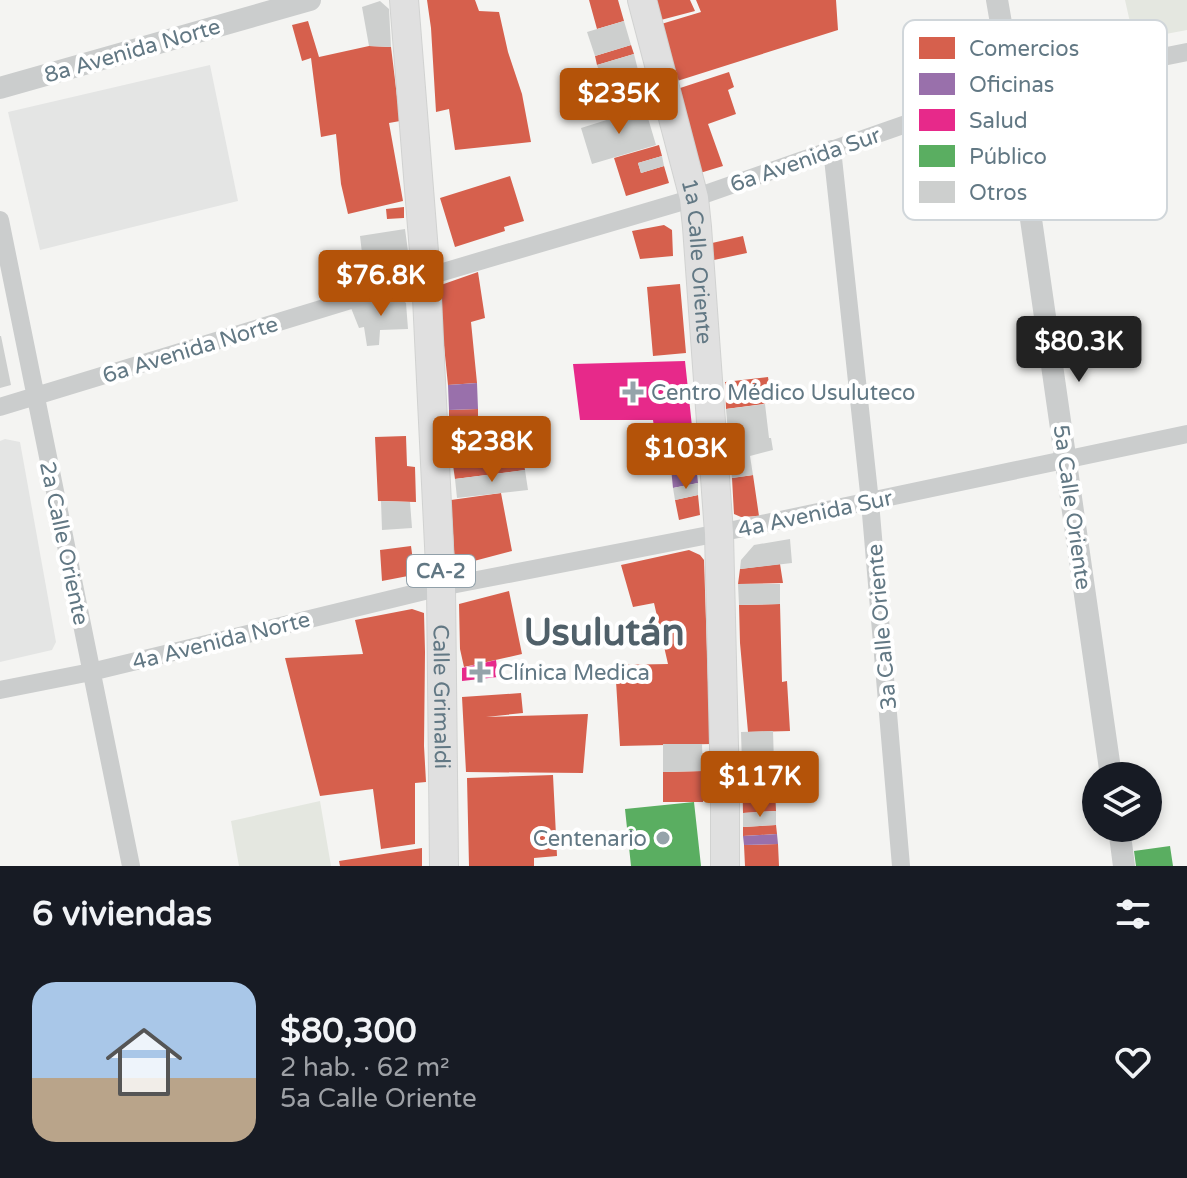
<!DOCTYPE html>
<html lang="es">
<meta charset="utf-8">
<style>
body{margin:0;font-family:"Varela Round",sans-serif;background:#242831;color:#f1f3f6;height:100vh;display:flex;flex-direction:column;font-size:30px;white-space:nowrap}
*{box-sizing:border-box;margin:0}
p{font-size:26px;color:#9ea1a6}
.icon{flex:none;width:44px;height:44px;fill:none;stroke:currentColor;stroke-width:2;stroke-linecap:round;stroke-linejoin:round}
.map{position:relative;height:866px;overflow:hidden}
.drawer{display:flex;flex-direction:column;background:#171b24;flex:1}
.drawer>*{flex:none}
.controls{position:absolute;left:1082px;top:762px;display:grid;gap:16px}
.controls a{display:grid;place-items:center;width:80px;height:80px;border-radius:50%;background:#171b24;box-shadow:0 4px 12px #0003;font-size:40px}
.price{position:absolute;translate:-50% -68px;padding:0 18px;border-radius:8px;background:#b45309;color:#fff;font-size:26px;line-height:52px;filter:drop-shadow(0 2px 4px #0008)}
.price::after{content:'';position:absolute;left:50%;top:48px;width:24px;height:18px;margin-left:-12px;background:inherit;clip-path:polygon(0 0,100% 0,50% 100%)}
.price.on{background:#222;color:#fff}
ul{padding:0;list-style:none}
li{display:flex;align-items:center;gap:24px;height:200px;padding:0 32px}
li span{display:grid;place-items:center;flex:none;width:224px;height:160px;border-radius:24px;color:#555}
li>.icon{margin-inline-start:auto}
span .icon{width:96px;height:96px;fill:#fffc;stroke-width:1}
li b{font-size:34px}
h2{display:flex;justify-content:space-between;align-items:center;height:96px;padding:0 32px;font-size:34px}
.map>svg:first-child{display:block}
</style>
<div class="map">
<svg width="1187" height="866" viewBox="0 0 1187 866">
<rect width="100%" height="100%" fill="#f4f4f2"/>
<path fill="#e4e5e4" d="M210 65 238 201 40 250 8 112Z
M5 439 20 442 56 642 52 650 0 662V441Z"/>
<path fill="#e4e7e0" d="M1125 0H1187V30L1134 40Z
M320 801 331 866H239L231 821Z"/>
<path fill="#d6604d" d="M427 0H475L479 11 499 12 508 52 522 94 531 142 455 150 449 109 436 112 431 28Z
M589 0H618L624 21 597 29Z
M651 0H690L695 11 657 21Z
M696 0H836L838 30 674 82 658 25 701 12Z
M308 21 319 57 369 46 391 47 400 121 389 123 403 201 348 214 341 184 336 134 321 137 311 58 302 61 292 25Z
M631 45 634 54 597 65 595 56Z
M638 70 649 107 613 118 603 80Z
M729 72 734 87 728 90 736 114 708 124 723 166 700 173 674 90Z
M659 145 662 156 638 163 641 173 664 166 669 183 626 196 614 158Z
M510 176 524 221 504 227 505 231 455 247 440 198Z
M404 207V218L387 219 386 209Z
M664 225 672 230 673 256 640 259 632 231Z
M743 236 747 253 714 260 712 243Z
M478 272 485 318 471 322 477 383 448 385 438 286Z
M680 284 686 353 653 356 647 287Z
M768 377 772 403 726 409 725 382Z
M478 409V423L508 422 509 445 449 446V410Z
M406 436 407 466 415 467 416 502 378 501 375 437Z
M523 457 525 470 455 479 453 465Z
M753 475 759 516 741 517 734 514 732 478Z
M501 493 512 551 455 566 451 500Z
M698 495 700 515 679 520 675 500Z
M411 546 414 568 408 576 382 581 380 550Z
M689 550 700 555 704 560 710 744 620 746 615 665 668 664 654 603 633 607 621 565Z
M780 564 783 583 738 584 740 569Z
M509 591 522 654 464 667 460 649 459 604Z
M780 604 782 682 787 681 790 731 748 732 740 643 739 605Z
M412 609 424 613 425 652 424 746 426 782 415 783V844L381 849 373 789 320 796 285 658 363 654 355 620Z
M521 693 523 713 486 717 588 714 583 773 466 772 462 697Z
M774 764 776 811 743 813 742 765Z
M703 771V802H663V772Z
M553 775 557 856 534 858V866H469L467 778Z
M776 825 777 834 743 836V827Z
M778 844 779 866H745L744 845Z
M422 848V866H340L339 861Z"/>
<path fill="#9970ab" d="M477 383 478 409 449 410 448 385Z
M696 464 698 483 673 488 671 468Z
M777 834 778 844 744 845 743 836Z"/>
<path fill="#e7298a" d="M685 361 696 464 660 470 653 420H580L573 364Z
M496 660 498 677 462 681V668Z"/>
<path fill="#5aae61" d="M694 802 701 866H631L625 809Z
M1170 846 1173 866H1136L1134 851Z"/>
<path fill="#cdcfce" d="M380 1 389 9 391 47 369 46 362 7Z
M624 21 631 45 595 56 587 32Z
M634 54 638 70 603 80 597 65Z
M645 108 656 145 592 164 581 128Z
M662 156 664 166 641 173 638 163Z
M405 229 410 266 365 279 360 236Z
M396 295 406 303 408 329 380 330 379 345 367 346 364 327 359 328 351 308Z
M0 336H1L11 385 0 388Z
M765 404 769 438H771L773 450 750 456 753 475 732 478 726 409Z
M525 470 528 490 457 498 455 479Z
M698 483V495L675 500 673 488Z
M381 501 410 502 412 528 382 530Z
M790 539 792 563 740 569 741 560 754 545Z
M738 584H780V604L739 605Z
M773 731 774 764 742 765 741 732Z
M663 744H702L703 771 663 772Z
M776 811V825L743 827V813Z"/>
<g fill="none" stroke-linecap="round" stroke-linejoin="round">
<g stroke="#d1d2d1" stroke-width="30">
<g id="primary">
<path id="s1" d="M404 0 426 277 441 587 444 866"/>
<path id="s2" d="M642 0 694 198 697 227 719 533 725 789V866"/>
</g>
</g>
<path stroke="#cbcdcd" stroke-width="18" d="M832 149 870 502 901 866
M0 220 131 866
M0 407 426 277 694 198 1012 87 1187 52
M0 690 91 672 441 587 719 533 1187 434"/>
<path stroke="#cbcdcd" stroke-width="22" d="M997 0 1012 87 1111 776
M0 88 310 0
M1119 828 1124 866"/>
<use href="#primary" stroke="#e0e0e0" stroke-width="28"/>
</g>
<g fill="#95a3aa" stroke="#fff" stroke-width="3">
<path d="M629 380h8v8h8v8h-8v8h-8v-8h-8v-8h8z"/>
<path d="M476 660h8v8h8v8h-8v8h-8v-8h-8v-8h8z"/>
<circle cx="663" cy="838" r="8"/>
</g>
<g text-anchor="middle" stroke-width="8" stroke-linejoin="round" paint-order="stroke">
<rect fill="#fff" stroke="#91a0a9" stroke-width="2" x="407" y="555" width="68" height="32" rx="6"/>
<g font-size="20" font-weight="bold" fill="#627884">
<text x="441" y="578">CA-2</text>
</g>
<g font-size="22" fill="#627884" stroke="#fff">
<text transform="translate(132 50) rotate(-16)" y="8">8a Avenida Norte</text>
<text transform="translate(805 159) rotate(-19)" y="8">6a Avenida Sur</text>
<text dy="8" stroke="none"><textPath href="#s2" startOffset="268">1a Calle Oriente</textPath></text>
<text transform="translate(190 349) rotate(-17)" y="8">6a Avenida Norte</text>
<text transform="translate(1073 507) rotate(82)" y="8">5a Calle Oriente</text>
<text transform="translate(815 513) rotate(-12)" y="8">4a Avenida Sur</text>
<text transform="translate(65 543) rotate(78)" y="8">2a Calle Oriente</text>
<text transform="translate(881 627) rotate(-95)" y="8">3a Calle Oriente</text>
<text transform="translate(221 640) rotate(-14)" y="8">4a Avenida Norte</text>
<text dy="8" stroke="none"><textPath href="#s1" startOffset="698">Calle Grimaldi</textPath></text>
</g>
<g font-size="22" fill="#627884" stroke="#fff" text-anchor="start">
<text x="651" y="400">Centro Médico Usuluteco</text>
<text x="498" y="680">Clínica Medica</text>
<text x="647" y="846" text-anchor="end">Centenario</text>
</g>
<g font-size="38" font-weight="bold" fill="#506069" stroke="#fff">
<text x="604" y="645">Usulután</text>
</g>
</g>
<rect x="903" y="20" width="264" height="200" rx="12" fill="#fff" stroke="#d0d6da" stroke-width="2"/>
<rect x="919" y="37" width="36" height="22" fill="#d6604d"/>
<rect x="919" y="73" width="36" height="22" fill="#9970ab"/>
<rect x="919" y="109" width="36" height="22" fill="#e7298a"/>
<rect x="919" y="145" width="36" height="22" fill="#5aae61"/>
<rect x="919" y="181" width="36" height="22" fill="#cdcfce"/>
<g font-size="22" fill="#627884">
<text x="969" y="56">Comercios</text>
<text x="969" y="92">Oficinas</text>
<text x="969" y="128">Salud</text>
<text x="969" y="164">Público</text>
<text x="969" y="200">Otros</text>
</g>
</svg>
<div class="controls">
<a><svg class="icon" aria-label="layers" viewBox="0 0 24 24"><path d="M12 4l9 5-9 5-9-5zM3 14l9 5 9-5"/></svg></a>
</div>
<b class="price" style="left:619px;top:136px">$235K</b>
<b class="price" style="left:381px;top:318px">$76.8K</b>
<b class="price on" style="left:1079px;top:384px">$80.3K</b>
<b class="price" style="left:492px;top:484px">$238K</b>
<b class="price" style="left:686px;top:491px">$103K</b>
<b class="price" style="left:760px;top:819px">$117K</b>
</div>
<section class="drawer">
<h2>6 viviendas<svg class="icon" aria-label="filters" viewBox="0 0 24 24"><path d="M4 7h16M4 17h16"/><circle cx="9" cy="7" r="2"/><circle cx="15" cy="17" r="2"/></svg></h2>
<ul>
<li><span style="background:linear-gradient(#a9c7e8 60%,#b9a48a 0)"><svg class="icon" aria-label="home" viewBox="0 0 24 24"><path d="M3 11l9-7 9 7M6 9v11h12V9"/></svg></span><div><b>$80,300</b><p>2 hab. · 62 m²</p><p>5a Calle Oriente</p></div><svg class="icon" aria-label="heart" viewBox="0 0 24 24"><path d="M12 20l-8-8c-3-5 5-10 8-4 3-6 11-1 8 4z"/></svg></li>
</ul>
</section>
